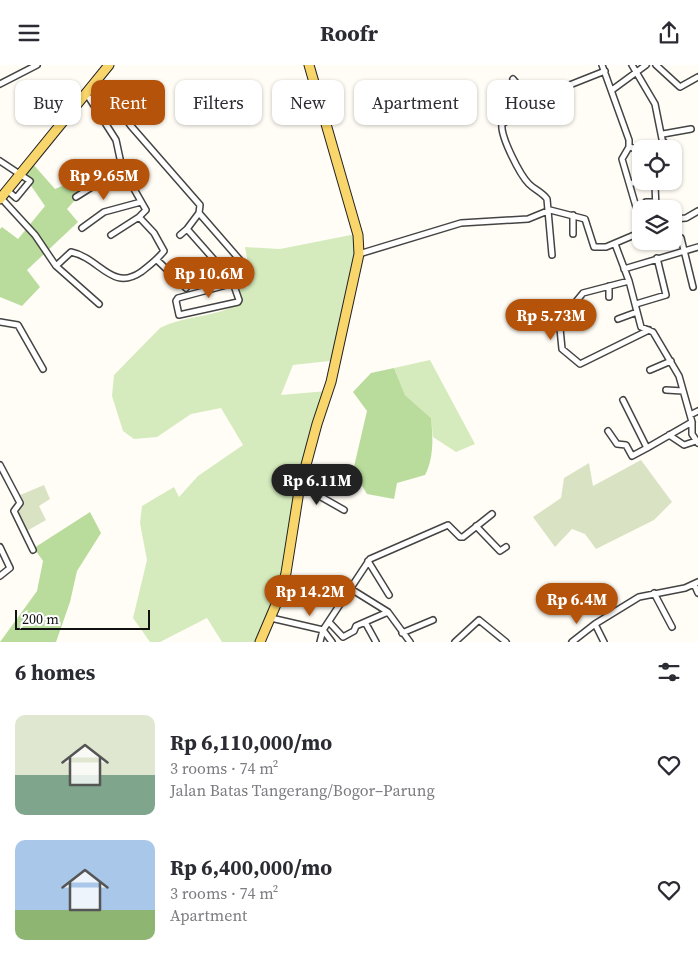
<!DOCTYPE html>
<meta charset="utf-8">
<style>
body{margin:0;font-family:"Source Serif 4",serif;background:#f2f2f3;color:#2b2b33;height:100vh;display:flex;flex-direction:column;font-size:19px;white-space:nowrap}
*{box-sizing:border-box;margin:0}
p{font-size:16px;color:#7c7c81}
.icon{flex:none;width:28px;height:28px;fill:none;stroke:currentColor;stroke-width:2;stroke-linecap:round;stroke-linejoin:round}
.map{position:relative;height:577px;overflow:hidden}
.panel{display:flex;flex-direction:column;background:#fff;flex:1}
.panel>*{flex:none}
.top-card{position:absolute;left:15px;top:15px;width:669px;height:45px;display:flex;gap:10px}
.buttons{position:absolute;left:632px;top:75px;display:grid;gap:10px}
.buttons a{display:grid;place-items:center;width:50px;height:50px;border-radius:10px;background:#fff;box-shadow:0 1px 4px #0004;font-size:25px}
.scale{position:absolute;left:15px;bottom:12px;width:135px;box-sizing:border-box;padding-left:5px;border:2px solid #111;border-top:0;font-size:14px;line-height:18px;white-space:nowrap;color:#111;-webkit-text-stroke:4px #fff;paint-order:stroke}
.price{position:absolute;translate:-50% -42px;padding:0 11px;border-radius:18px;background:#b45309;color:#fff;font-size:16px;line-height:32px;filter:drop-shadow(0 1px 2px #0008)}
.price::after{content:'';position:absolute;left:50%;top:30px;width:15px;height:11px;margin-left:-8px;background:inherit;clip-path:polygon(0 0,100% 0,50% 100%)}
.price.on{background:#222;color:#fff}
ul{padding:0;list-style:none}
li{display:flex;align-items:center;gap:15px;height:125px;padding:0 15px}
li span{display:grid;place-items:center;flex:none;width:140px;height:100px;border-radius:10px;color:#555}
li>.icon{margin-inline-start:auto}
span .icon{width:60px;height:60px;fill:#fffc;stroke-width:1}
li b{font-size:21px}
h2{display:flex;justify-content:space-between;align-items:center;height:60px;padding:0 15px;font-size:21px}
.tag{padding:0 18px;border-radius:10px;background:#fff;box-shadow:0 1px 4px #0004;font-size:18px;line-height:45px}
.tag.on{background:#b45309;color:#fff}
header{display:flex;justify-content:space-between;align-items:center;height:65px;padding:0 15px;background:#fff;font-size:22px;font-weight:700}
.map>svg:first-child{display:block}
</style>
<header><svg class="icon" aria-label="menu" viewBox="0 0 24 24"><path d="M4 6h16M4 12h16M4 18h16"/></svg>Roofr<svg class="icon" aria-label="share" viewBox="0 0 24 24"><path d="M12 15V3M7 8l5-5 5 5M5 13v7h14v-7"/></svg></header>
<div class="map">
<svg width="698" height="577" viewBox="0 0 698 577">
<rect width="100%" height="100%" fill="#fffdf5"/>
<path fill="#d5ebbd" d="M361 168 339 295 293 300 281 330 327 326 294 445 290 493 260 577H222L207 553 160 577H150L133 553 147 495 140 458 142 441 174 422 179 432 198 411 243 380 221 343 191 349 157 372 134 374 123 366 112 331 114 310 160 263C185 250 216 253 239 238L236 225 248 222 250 209 245 182 280 184Z
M430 295 475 379 456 387 433 372 431 353 405 330 394 303Z"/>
<path fill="#b9dc9c" d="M32 98 55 124 77 115 85 124 67 144 78 157 27 205 40 222 22 241 0 232V164L2 162 18 174 45 141 23 109Z
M394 303 405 330 431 353C433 372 434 393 425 410L397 418 394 434 367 429 353 406 367 346 353 327 371 308Z
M90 447 101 468 77 506 70 537 56 577H0L37 526 43 496 34 483Z"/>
<path fill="#d9e3c4" d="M641 395 672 437 654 455 596 484 585 469 572 464 555 482 533 452 561 433 564 413 589 398 593 421Z
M44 420 50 434 39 441 46 455 25 467 13 433Z"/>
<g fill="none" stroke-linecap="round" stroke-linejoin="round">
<g stroke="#444" stroke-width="8">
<path id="minor" d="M632 0 655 39 664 84
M656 0 680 22 698 12
M513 14 534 39
M97 15 131 61 200 140 199 148 187 164 232 215
M0 19 37 0
M612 25 646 0
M663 69 691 64
M629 82 641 85
M646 84 664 77
M0 96 30 116 16 133 7 125
M630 119 641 115
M76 132 122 103
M1 133 35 170 56 201 99 239
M646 137H656
M656 144 655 120 660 116
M199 148 246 202 232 215 239 235 238 237 179 250 176 236 178 233 234 218
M573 150V169
M674 154 686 153 698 146
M82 163 104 147 141 137
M111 170 139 152
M180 170 187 164
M681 173 693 222
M615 179 629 216 641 262 653 267 679 311 692 357V369L698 378
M359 189 461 158 528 154 550 145 585 154 594 182H606L639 168 641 159 622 94 629 82V75L602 0
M552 190 547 134C542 127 535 125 529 119 520 110 500 71 502 59L557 25 605 6
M157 195 186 223
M56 201 71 187C100 193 112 227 141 207 150 200 157 195 164 186L154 168 139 152 146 145 122 103 116 75 86 28
M624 204 698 182
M609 221V232
M636 239 666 230 657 193
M558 243 562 284 580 299 649 265
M538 248 574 239 583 228 629 216
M618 254 637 247
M0 257 18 260 43 304
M650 305 671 296
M666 325 683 326
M623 335 647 383 692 357
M690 350 698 346
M608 366 617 379 626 380 632 391 647 383
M669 370 684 380 696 376
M0 400 20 438 14 446 33 485
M300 420 344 445
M476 461 500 486 506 482
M0 482 10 503 0 511
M368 496 389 530
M694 519 698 528
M351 524 388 547 410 577
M654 528 672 562
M271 553 323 565 332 577
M329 557 343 572 354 566 356 561 388 547
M365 557 376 577
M402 568 433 555
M320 577 323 565 370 494 448 460 460 472H463L492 449
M455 577 479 555 506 577
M572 577 595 559
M604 577 595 559 639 532 685 523 698 517"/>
</g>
<g stroke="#222" stroke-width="11">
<path id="primary" d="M0 134 109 0
M260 577 280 530 286 508 299 426 317 359 331 317 359 189 358 170 309 0"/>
</g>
<use href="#minor" stroke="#fff" stroke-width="5"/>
<use href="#primary" stroke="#f9d66b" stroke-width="9"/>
</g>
</svg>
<div class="buttons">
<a><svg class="icon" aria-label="locate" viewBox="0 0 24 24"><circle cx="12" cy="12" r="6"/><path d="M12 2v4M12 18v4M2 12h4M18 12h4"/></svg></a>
<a><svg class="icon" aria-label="layers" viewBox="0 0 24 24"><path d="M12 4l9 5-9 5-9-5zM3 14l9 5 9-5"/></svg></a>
</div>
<div class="scale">200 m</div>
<b class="price" style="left:104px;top:136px">Rp 9.65M</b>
<b class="price" style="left:209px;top:234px">Rp 10.6M</b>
<b class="price" style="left:551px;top:276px">Rp 5.73M</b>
<b class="price on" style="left:317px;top:441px">Rp 6.11M</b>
<b class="price" style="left:310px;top:552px">Rp 14.2M</b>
<b class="price" style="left:577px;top:560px">Rp 6.4M</b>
<div class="top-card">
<a class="tag">Buy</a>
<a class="tag on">Rent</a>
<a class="tag">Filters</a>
<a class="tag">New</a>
<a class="tag">Apartment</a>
<a class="tag">House</a>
</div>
</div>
<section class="panel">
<h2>6 homes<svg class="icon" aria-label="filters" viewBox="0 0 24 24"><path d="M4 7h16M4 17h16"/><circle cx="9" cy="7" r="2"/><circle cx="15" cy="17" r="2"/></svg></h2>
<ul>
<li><span style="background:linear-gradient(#dfe7d0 60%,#7fa58c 0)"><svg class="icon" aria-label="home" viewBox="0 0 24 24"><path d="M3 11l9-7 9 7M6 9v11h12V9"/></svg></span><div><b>Rp 6,110,000/mo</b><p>3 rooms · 74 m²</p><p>Jalan Batas Tangerang/Bogor–Parung</p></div><svg class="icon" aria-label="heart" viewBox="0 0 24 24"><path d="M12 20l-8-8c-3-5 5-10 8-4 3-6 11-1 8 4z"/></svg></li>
<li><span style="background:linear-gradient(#a9c7e8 70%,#8fb573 0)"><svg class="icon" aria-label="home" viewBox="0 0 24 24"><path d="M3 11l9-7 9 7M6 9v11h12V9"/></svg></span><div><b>Rp 6,400,000/mo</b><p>3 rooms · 74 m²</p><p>Apartment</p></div><svg class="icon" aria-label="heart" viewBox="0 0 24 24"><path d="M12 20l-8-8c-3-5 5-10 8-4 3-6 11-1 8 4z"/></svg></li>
</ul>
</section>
